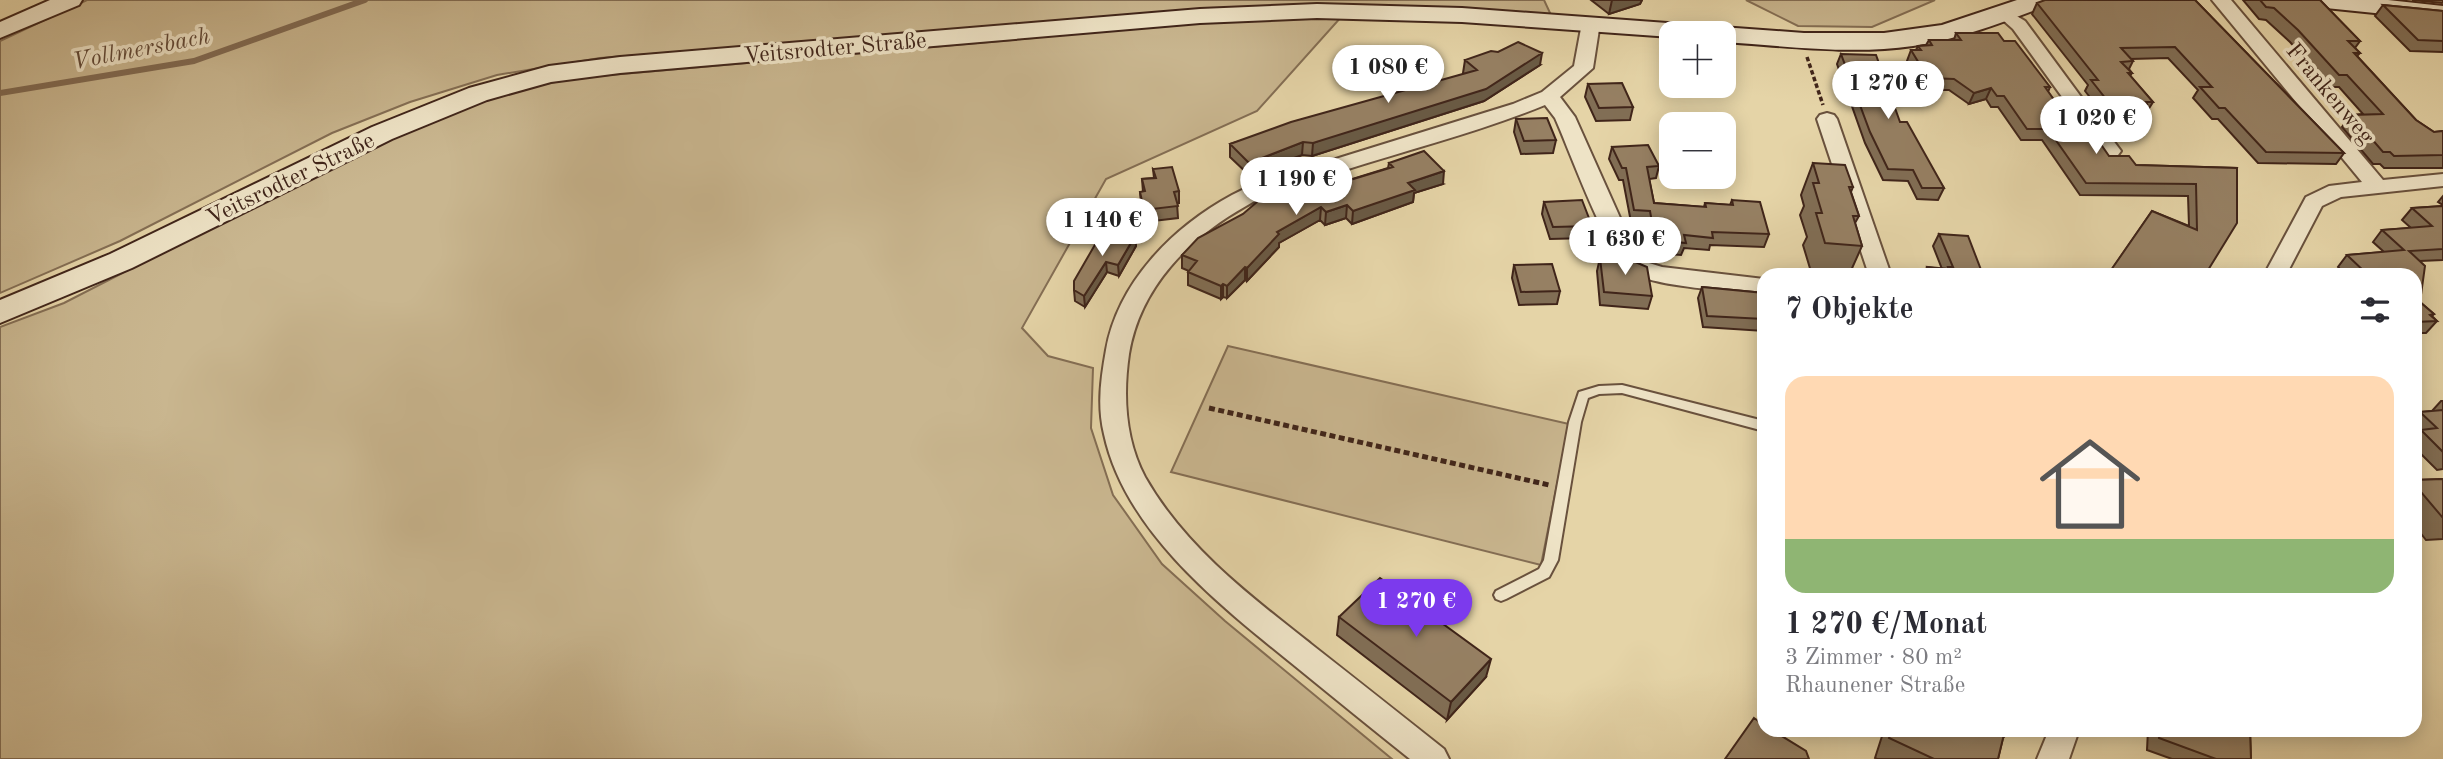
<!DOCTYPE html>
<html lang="de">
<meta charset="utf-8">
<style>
body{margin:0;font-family:"Old Standard TT",serif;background:#f7f7f7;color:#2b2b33;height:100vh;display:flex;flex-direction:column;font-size:26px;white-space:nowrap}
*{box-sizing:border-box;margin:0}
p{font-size:23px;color:#7c7c81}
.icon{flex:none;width:38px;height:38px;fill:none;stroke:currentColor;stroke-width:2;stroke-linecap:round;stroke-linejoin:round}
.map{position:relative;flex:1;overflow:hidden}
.side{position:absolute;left:1757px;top:268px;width:665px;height:469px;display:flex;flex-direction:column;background:#fff;border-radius:21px;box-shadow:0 4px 18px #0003}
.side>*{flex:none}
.controls{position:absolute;left:1659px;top:21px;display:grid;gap:14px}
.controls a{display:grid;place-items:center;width:77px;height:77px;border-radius:14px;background:#fff;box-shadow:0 4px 18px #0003;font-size:35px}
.price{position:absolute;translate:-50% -60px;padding:0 16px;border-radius:24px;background:#fff;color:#222;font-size:23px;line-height:46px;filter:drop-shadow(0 2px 4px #0008)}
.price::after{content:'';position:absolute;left:50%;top:42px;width:21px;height:16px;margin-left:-10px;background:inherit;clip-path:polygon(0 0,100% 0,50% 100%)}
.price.selected{background:#7c3aed;color:#fff}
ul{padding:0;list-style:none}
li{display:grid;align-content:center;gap:14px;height:371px;padding:0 28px}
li+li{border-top:2px solid #e1e1e2}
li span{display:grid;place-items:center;height:217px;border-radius:21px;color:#555}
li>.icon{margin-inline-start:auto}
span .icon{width:126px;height:126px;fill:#fffc;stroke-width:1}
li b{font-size:30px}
h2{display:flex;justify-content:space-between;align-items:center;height:84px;padding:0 28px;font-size:30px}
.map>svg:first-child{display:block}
</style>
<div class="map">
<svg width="2443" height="759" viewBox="0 0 2443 759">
<rect width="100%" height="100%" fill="#e5d4a7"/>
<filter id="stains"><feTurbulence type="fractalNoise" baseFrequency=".00286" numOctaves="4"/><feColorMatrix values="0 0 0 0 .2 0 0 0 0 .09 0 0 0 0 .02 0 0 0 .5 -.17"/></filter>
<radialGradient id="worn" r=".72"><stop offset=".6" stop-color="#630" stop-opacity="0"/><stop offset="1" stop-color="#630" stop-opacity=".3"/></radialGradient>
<path fill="#c9b68f" stroke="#846e54" stroke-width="2" d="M87 0H1544L1551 15 1342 16 1257 111 1106 179 1022 328 1048 356 1093 368 1091 428 1113 495 1162 564 1225 621 1392 759H0V327L64 303 386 138 482 100 519 89 576 78 1034 38 1052 23 600 58 497 75 410 102 332 133 120 241 0 293V41Z
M1746 0H1935L1872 27 1798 26Z
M1228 346 1569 424 1541 565 1171 472Z"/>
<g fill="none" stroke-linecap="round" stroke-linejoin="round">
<path stroke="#816a52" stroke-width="6" d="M0 93 194 61 365 0"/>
<g stroke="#69513d" stroke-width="4">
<path id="lane" d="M1622 385 1764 421V431L1622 393 1599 394 1588 398 1581 422 1558 560 1549 577 1506 599 1501 601 1496 599 1494 595 1496 591 1539 569 1544 560 1569 422 1579 392 1599 386Z"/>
</g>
<g stroke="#69513d" stroke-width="4">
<path id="street" d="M2212 0H2231L2383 180 2443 174V186L2341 197 2322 206 2286 275H2264L2306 197 2329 186 2362 182Z
M2005 9 2025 21 2118 147 2121 151 2118 155H2104L2013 29 1996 14Z
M1591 18 1600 23 1593 68 1560 97 1575 117 1634 249 1649 263 1662 267 1764 279V295C1735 291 1653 287 1631 272 1606 254 1570 151 1555 118L1545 105C1481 131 1411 149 1345 170 1311 180 1276 188 1246 206 1189 238 1140 287 1129 354 1123 395 1125 439 1145 477 1184 546 1250 596 1311 644 1356 679 1400 714 1444 749L1449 759H1410C1371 728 1333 697 1295 666 1221 606 1125 532 1104 434 1097 405 1101 378 1106 350 1118 282 1173 227 1232 195 1266 177 1305 169 1342 157 1399 139 1456 122 1513 104L1542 92 1574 66 1582 23Z
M1827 113 1834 115 1837 119 1891 275H1869L1817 119 1820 115Z
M2049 730H2079L2069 759H2037Z"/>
</g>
<g stroke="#40251a" stroke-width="4">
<path id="secondary" d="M50 0H82L79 5 0 38V22Z
M2017 0H2051L2048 5C2004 22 1960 39 1913 46 1851 55 1786 46 1724 42V33H1671V37L1462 22 1317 18 1200 23 620 73 551 82 487 100 392 139 132 268 0 323V300L110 254 372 127 469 88 549 66 620 57 1200 9 1317 4 1462 8 1804 33H1884L1942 25Z
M2304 0H2388L2443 6V20L2316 7 2307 5Z"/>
</g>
<path stroke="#40251a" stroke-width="3.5" stroke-dasharray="4.5 2.5" stroke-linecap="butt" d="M1807 57 1823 105"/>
<path stroke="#40251a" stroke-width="5" stroke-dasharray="6 3.5" stroke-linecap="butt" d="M1209 408 1549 485"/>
<use href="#lane" fill="#eee3c6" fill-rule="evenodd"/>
<use href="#street" fill="#eee3c6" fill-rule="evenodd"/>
<use href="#secondary" fill="#eee3c6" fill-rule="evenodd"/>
</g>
<path fill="#816e55" stroke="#40251a" stroke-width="2" d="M1591 0H1642L1640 4 1609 14Z
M2195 0 2344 153 2336 164 2258 163 2218 119H2212L2193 98 2198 90 2168 58 2131 59 2133 61 2129 69 2132 73 2130 76 2153 102 2146 113H2141L2140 115H2104L2085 91 2088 85 2032 14 2037 3Z
M2243 0H2320L2360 41 2355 48 2360 53 2357 56 2416 120 2434 132 2443 131V168H2384L2380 164H2373L2342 127 2351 115 2363 114 2339 87H2330L2290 42 2266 20 2259 19Z
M2412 0H2443V2L2442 3Z
M2383 5 2443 11V52L2410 51 2375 16Z
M1956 33 2004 41 2050 87 2048 92 2072 125 2091 143 2109 156 2136 165 2237 168 2205 275H2108L2152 211 2189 226 2188 196 2080 195 2042 140H2021L1998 107H1991L1986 99 1969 104 1949 90H1923L1907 61 1911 50H1916L1918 46 1926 45 1929 40H1954Z
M1841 54 1900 122 1944 188 1938 200 1917 199 1908 181 1883 180 1865 143 1837 64Z
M1465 60 1540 65 1484 101 1312 156 1302 155 1249 175 1230 157V144L1465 74 1463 73Z
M1588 84 1633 107 1630 120 1596 121 1585 97Z
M1516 119 1556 140 1553 153 1521 154 1514 132Z
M1612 147 1659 166 1656 178 1649 179 1654 203 1704 207 1705 203 1730 205 1732 200 1769 234 1764 247 1710 245 1709 250 1684 248 1681 255 1652 253 1647 223 1631 222 1623 180H1619L1609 159Z
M1389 163 1443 184 1414 193 1413 202 1352 224 1346 218 1325 225 1320 220 1279 243V247L1247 281 1245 280 1227 298 1223 297 1221 299 1188 285V272L1189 271 1182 268V255L1278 202 1388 168Z
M1813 163 1853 187 1851 192 1859 216 1855 223 1862 246 1849 275H1812L1803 245 1807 237 1800 215 1804 206 1801 195Z
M1153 169 1179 191V203H1177L1178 218 1145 222 1141 204 1140 192H1143L1142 179 1154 178Z
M2443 196V205L2438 202Z
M1544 202 1592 226 1589 238 1550 239 1542 214Z
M2443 206V260L2420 261V302L2434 314 2432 316 2437 321 2426 333H2415V275H2346L2338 267 2347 255 2384 252 2373 242 2382 230 2411 228 2402 220 2412 208Z
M1939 234 1983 275H1923L1927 267 1942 269 1933 246Z
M1135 236 1136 246 1119 276 1107 272 1085 307 1075 301 1074 290 1105 237Z
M1600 258 1652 296 1648 309 1600 305 1597 271Z
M1514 265 1560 291 1557 304 1519 305 1512 278Z
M1702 287 1764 293V331L1703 327 1698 298Z
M2441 401H2443V469L2437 470 2415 448V436L2418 433 2415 430V417L2420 412 2432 411Z
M2443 479V539L2426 540 2415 526V480Z
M1339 617 1486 677 1447 720 1337 635Z
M1884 730H2010L2003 738 1998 759H1877L1875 758Z
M2148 730H2250L2251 759H2172L2147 750Z"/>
<path fill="#695a45" stroke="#40251a" stroke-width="2" d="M1612 0H1642L1640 4 1609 14Z
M1542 53 1540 65 1484 101 1312 156 1313 143Z
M1991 88 1986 99 1969 104 1974 93Z
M1303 142 1302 155 1249 175V163Z
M1444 171 1443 184 1414 193 1413 202 1352 224 1353 211 1408 183Z
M1347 205 1346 218 1325 225 1326 212Z
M1321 207 1320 220 1279 243V247L1247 281V268L1277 232Z
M1135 236 1136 246 1119 276 1118 265Z
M1106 262 1107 272 1085 307 1084 296Z
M1245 267V280L1227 298V286Z
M1223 284V297L1221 299V286Z
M1491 659 1486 677 1447 720 1451 702Z"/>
<path fill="#968063" stroke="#40251a" stroke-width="2" d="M2045 0H2195L2344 153 2266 152 2225 108H2219L2200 87H2212L2175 47 2121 48 2133 61 2121 62 2132 73H2128L2153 102H2146L2147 104H2110L2091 80H2098L2037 3Z
M2260 0H2320L2360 41H2348L2360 53H2354L2416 120 2434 132 2443 131V155L2394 156 2390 152H2383L2351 115 2383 114 2347 75H2339L2298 30 2274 8 2266 7Z
M2383 5 2443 11V41L2418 40Z
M1956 33H1998L2004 41H2015L2050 87H2045L2072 125H2078L2091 143H2100L2109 156H2129L2136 165 2237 168V223L2205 275H2122L2111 270 2152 211 2197 230 2196 184 2086 183 2048 129H2027L2004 96H1997L1991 88 1974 93 1954 79 1928 78 1911 50H1921L1918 46 1932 45 1929 40H1961Z
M1518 42 1542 53 1486 89 1313 143 1303 142 1249 163 1230 144 1291 122 1477 70 1465 60 1491 51 1498 52Z
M1841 54 1876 55 1900 122H1907L1944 188H1922L1913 170 1888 169 1870 132Z
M1622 83 1633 107 1599 108 1588 84Z
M1547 118 1556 140 1524 141 1516 119Z
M1648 145 1659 166 1647 167 1654 203 1706 207 1705 203 1733 205 1732 200 1760 202 1769 234 1712 232 1713 238 1684 235 1686 243 1655 240 1650 211 1634 210 1626 168H1622L1612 147Z
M1424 151 1444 171 1408 183 1415 190 1353 211 1347 205 1326 212 1321 207 1277 232 1279 234 1247 268 1245 267 1227 286 1223 284 1221 286 1188 272 1197 261 1182 255 1198 238 1243 214 1264 196 1278 202 1393 167 1389 163Z
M1813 163 1845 165 1853 187H1849L1859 216H1853L1862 246 1825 243 1816 213H1822L1813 183H1819Z
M1172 167 1179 191 1174 192 1178 206 1144 210 1140 192 1145 191 1142 179 1156 178 1153 169Z
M1582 200 1592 226 1553 227 1544 202Z
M2443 206V249L2409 251 2425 266 2420 302 2434 314 2430 315 2437 321 2415 322V275H2368L2347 255 2404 250 2382 230 2432 226 2412 208Z
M1111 229 1135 236 1118 265 1106 262 1084 296 1074 290V281L1100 236 1105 237Z
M1939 234 1968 236 1983 275H1930L1927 267 1949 269 1948 267H1953Z
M1600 258 1633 261 1647 267 1652 296 1604 292Z
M1552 264 1560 291 1521 292 1514 265Z
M1702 287 1764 293V319L1707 316Z
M2443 410V452L2421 430 2437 428 2420 412Z
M2443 479V518L2415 485V480Z
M1380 578 1491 659 1451 702 1339 617Z
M1754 718 1764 725V730H1772L1806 751 1809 759H1725Z
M1892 730H2005L1998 759H1934L1889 738Z
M2159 730H2250L2251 759H2216L2159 738Z"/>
<g text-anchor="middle" stroke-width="7" stroke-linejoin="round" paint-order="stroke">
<g font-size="23" fill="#40251a" stroke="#eee3c6">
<text transform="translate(835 47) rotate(-5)" y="8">Veitsrodter Straße</text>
<text transform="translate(2331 93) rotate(50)" y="8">Frankenweg</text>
<text transform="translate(290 178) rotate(-26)" y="8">Veitsrodter Straße</text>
</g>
<g font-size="24" font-style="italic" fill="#614836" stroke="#eee3c6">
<text transform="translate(141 48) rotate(-11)" y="8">Vollmersbach</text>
</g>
</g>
<rect width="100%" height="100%" filter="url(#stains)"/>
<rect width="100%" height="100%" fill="url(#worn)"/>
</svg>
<div class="controls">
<a>+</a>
<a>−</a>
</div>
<b class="price" style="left:1388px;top:105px">1 080 €</b>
<b class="price" style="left:1888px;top:121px">1 270 €</b>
<b class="price" style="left:2096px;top:156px">1 020 €</b>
<b class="price" style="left:1296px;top:217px">1 190 €</b>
<b class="price" style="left:1102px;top:258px">1 140 €</b>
<b class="price" style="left:1625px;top:277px">1 630 €</b>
<b class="price selected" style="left:1416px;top:639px">1 270 €</b>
<section class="side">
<h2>7 Objekte<svg class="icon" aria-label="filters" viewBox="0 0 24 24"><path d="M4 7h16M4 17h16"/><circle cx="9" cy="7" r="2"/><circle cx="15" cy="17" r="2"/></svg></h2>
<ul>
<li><span style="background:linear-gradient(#ffd9b3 75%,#8fb573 0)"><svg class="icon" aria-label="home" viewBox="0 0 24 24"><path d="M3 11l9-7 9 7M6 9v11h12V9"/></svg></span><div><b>1 270 €/Monat</b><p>3 Zimmer · 80 m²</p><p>Rhaunener Straße</p></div></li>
</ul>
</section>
</div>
